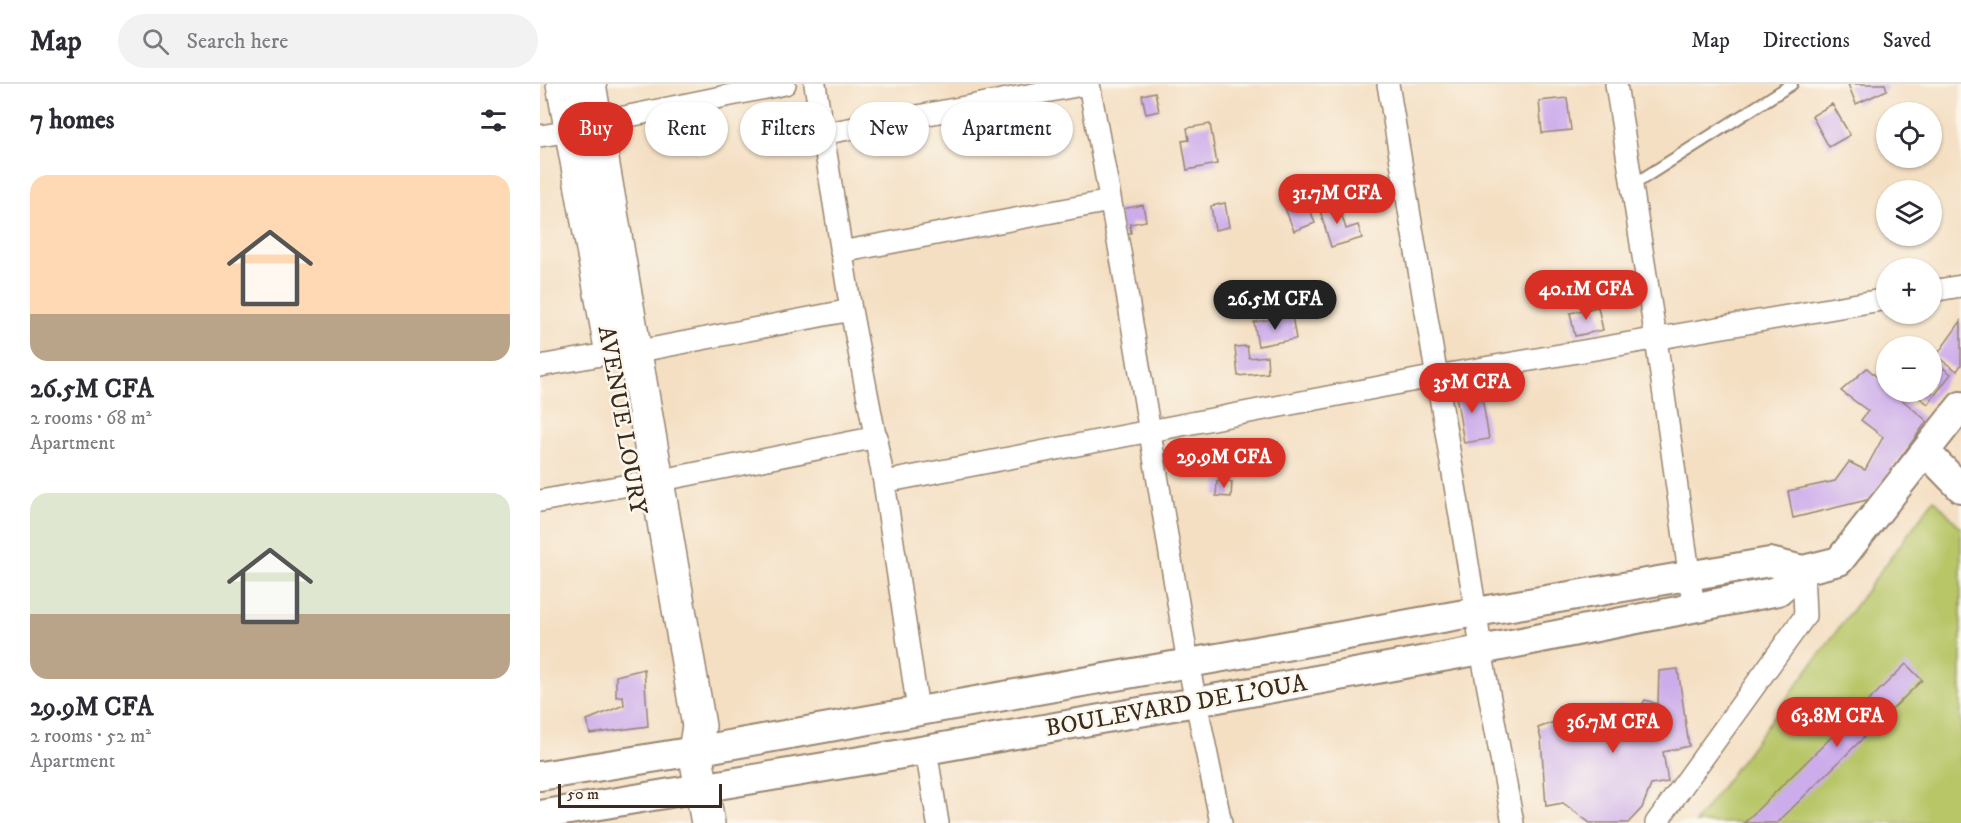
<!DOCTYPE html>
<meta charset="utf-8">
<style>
body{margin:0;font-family:"IM FELL DW Pica",serif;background:#f2f2f3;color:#2b2b33;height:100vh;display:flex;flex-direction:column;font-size:22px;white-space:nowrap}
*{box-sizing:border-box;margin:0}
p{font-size:20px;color:#7c7c81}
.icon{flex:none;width:33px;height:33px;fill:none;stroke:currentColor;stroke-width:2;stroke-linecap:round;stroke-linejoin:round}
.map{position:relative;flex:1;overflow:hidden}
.drawer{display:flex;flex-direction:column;background:#fff;width:540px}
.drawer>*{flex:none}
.guide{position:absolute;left:18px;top:18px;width:570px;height:54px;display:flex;gap:12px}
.tools{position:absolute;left:1336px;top:18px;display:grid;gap:12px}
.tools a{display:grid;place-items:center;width:66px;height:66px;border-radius:50%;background:#fff;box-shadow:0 2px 4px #0004;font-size:30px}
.scale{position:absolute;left:18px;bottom:15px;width:164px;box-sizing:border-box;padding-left:6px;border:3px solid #3b2a1e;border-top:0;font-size:16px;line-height:21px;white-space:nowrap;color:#3b2a1e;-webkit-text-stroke:4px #fbf7ec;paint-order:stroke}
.price{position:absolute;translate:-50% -51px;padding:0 14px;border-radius:21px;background:#d93025;color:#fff;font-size:20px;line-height:39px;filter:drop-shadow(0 2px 3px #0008)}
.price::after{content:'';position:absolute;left:50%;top:36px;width:18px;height:14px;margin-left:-9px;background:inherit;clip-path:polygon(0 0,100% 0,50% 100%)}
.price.on{background:#222;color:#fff}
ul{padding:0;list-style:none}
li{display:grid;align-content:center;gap:12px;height:318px;padding:0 30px}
li span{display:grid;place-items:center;height:186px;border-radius:18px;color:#555}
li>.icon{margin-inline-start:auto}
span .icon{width:108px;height:108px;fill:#fffc;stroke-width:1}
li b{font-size:26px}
h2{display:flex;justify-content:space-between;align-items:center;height:72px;padding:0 30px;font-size:26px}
.chip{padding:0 21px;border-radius:27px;background:#fff;box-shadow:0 2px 4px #0004;font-size:21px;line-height:54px}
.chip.on{background:#d93025;color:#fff}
header{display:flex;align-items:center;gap:36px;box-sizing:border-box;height:84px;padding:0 30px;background:#fff;border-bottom:2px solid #e1e1e2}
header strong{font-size:28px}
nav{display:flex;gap:33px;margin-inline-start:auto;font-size:21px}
.search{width:420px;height:54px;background:#f2f2f3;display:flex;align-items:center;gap:15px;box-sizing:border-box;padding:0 21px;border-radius:33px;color:#7c7c81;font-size:22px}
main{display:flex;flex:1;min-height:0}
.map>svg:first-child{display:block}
</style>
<header>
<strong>Map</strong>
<div class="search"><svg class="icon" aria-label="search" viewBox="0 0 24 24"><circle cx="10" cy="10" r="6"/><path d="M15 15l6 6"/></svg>Search here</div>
<nav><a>Map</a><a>Directions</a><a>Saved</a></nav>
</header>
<main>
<section class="drawer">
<h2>7 homes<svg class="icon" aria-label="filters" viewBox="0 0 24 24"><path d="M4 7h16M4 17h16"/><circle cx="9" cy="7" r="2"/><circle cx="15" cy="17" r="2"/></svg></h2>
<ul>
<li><span style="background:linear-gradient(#ffd9b3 75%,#b9a48a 0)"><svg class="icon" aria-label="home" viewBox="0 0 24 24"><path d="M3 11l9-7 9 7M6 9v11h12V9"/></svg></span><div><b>26.5M CFA</b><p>2 rooms · 68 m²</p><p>Apartment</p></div></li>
<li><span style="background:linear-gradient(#dfe7d0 65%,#b9a48a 0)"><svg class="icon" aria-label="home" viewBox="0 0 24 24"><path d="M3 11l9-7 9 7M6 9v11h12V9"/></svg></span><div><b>29.9M CFA</b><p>2 rooms · 52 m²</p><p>Apartment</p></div></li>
</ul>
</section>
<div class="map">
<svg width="1421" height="739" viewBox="0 0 1421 739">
<rect width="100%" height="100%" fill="#fbf7ec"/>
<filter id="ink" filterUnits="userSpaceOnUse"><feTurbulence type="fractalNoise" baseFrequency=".0167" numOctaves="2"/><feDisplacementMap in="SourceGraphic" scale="12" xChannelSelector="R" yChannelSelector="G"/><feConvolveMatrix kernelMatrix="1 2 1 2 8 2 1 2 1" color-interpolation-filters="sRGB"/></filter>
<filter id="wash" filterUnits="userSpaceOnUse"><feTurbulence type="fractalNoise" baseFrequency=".008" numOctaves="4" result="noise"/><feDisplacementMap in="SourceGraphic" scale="24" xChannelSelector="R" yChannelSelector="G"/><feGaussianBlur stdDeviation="1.35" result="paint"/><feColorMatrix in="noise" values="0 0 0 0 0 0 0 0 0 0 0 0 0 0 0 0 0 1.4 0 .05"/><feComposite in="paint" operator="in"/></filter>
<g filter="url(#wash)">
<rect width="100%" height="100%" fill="#f4dfc3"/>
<path fill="#b8c668" stroke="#7a7843" stroke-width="1.5" d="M1394 415 1421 444V739H1155Z"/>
<g id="blocks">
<path fill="#ccaceb" d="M1308 0H1345L1347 6 1316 20Z
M615 8 619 27 606 30 602 11Z
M1027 14 1031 46 1002 49 999 17Z
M1292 20 1310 51 1289 63 1272 32Z
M670 40 677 80 647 86 642 57 649 56 647 44Z
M765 112 775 139 754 147 741 114Z
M797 115 806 145 818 141 822 154 791 163 778 120Z
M685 119 689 143 675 146 671 122Z
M603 121 606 137 590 140 591 149 581 151 576 126Z
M1058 223 1063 246 1035 252 1030 229Z
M752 232 756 255 718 262 714 238Z
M1421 237V281L1417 287 1396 272Z
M707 262 709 274 727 272 728 289 698 292 695 263Z
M1392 276 1411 290 1388 320 1372 308H1392Z
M1327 284 1347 302V308H1353L1387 337 1331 415 1253 434 1248 407 1295 397 1309 378 1325 386 1343 353 1321 336 1328 327 1301 307Z
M940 301 949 355 924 359 915 305Z
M677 397 692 398 691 413 676 412Z
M1366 580 1382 596 1237 739H1204Z
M104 585 108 642 50 650 47 636 84 621 83 612 76 613V592Z
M1138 585 1149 662 1123 668 1128 698 1111 701 1102 724 1088 739H1050L1023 719 1006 722 1001 655 998 644 1052 624 1079 621 1100 624 1105 616 1118 620 1119 587Z"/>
</g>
</g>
<g filter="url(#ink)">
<use href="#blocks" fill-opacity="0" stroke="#988470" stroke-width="1.5"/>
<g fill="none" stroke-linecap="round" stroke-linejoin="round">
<g stroke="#988470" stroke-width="14">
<path id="lane" d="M1091 102 1252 0"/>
</g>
<g stroke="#988470" stroke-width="24">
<path id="street" d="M275 0 311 226 344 398 378 626
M549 0 582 179 648 579 681 739
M848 0 936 528 941 566 973 739
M1076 0 1116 255 1154 524
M55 39 245 0
M282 50 547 0
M0 52 31 47
M301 168 570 117
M1392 207 1421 202
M95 268 311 226
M0 282 72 269
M117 397 337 353
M344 398 897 292 1347 215
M0 417 94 400
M386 666 398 739
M1116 739 1265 532 1263 486"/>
</g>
<g stroke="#988470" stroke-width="32">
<path id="secondary" d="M1386 368 1421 404
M0 692 155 667 936 528 1230 478 1263 486 1299 477 1421 322
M0 731 386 666 656 618 941 566 1238 507 1263 486"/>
</g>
<g stroke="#988470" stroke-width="36">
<path id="primary" d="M23 0 71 264
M49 0 159 642 155 667 168 739"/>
</g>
<use href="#lane" stroke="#fff" stroke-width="10"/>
<use href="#street" stroke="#fff" stroke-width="21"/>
<use href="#secondary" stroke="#fff" stroke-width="28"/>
<use href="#primary" stroke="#fff" stroke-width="33"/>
</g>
</g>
<g text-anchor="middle" stroke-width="5" stroke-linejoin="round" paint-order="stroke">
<g font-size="24" fill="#3b2a1e" stroke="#fbf7ec">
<text transform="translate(83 336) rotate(80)" y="8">AVENUE LOURY</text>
<text transform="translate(636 621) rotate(-10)" y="8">BOULEVARD DE L'OUA</text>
</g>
</g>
</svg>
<div class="tools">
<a><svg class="icon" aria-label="locate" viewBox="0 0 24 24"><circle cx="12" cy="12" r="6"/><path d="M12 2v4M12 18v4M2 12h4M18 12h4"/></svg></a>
<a><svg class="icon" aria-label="layers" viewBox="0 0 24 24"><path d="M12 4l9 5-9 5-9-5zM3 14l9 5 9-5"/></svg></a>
<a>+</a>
<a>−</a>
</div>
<div class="scale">50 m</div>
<b class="price" style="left:797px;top:141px">31.7M CFA</b>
<b class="price" style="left:1046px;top:237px">40.1M CFA</b>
<b class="price on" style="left:735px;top:247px">26.5M CFA</b>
<b class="price" style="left:932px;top:330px">35M CFA</b>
<b class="price" style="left:684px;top:405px">29.9M CFA</b>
<b class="price" style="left:1297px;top:664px">63.8M CFA</b>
<b class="price" style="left:1073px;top:670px">36.7M CFA</b>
<div class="guide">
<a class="chip on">Buy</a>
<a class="chip">Rent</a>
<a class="chip">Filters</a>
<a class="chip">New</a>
<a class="chip">Apartment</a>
</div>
</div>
</main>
